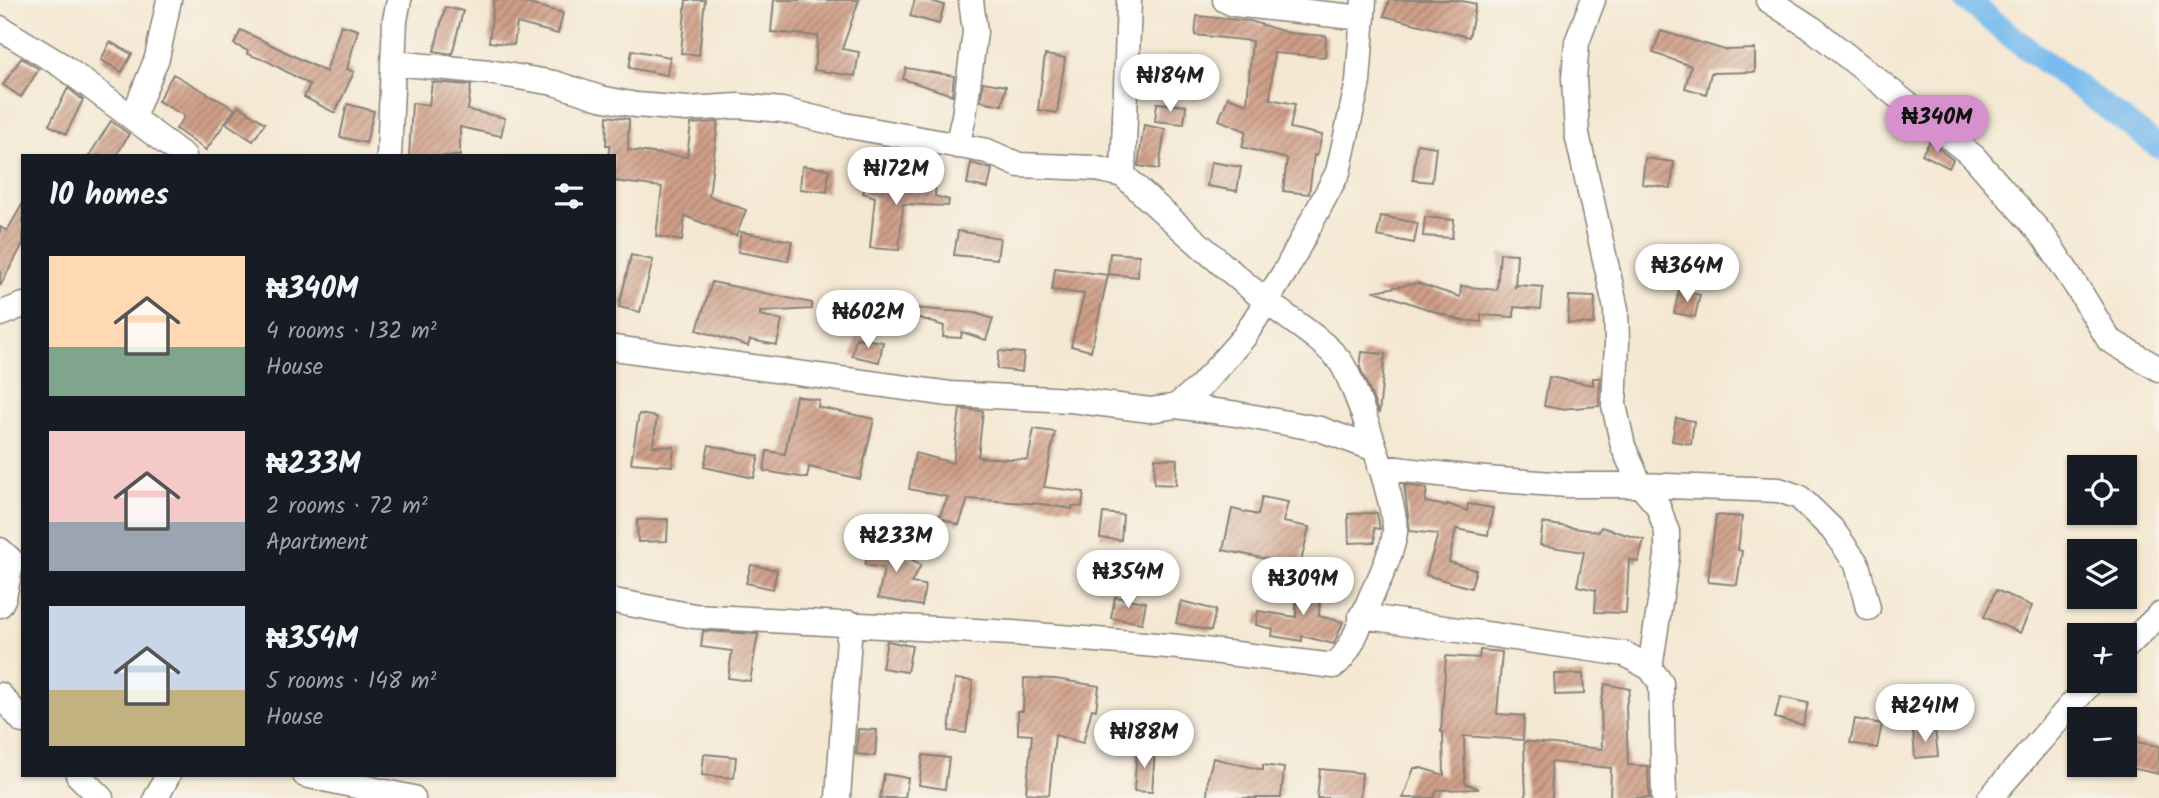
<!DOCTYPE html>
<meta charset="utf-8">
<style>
body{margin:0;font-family:Kalam,sans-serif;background:#20242c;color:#f1f3f6;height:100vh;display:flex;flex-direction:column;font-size:26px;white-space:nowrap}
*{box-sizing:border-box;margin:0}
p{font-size:23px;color:#9ea1a6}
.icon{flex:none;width:38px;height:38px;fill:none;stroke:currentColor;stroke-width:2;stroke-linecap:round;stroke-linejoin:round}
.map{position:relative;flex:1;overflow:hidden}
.panel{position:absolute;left:21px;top:154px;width:595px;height:623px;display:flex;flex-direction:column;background:#171b24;border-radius:0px;box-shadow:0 2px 5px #0004}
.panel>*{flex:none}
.tools{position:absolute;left:2067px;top:455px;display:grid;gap:14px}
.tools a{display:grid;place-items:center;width:70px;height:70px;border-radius:0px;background:#171b24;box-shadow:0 2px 5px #0004;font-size:35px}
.price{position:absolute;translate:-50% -60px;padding:0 16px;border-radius:24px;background:#fff;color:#222;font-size:23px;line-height:46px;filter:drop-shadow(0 2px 4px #0008)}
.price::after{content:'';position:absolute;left:50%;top:42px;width:21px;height:16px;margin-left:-10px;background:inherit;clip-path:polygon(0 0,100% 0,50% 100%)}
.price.active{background:#d690ce;color:#111}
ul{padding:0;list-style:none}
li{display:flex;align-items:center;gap:21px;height:175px;padding:0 28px}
li span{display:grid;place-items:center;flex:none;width:196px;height:140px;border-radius:0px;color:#555}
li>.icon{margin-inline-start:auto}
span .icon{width:84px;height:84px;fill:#fffc;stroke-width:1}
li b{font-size:30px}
h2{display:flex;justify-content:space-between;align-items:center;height:84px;padding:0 28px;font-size:30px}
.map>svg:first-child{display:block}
</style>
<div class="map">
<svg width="2159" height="798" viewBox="0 0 2159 798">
<defs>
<pattern id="building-hatch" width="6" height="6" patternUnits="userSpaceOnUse" patternTransform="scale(1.75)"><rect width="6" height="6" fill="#cf9e87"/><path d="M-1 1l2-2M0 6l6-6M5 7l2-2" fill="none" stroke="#a7806e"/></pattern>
</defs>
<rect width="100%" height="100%" fill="#f7f3e8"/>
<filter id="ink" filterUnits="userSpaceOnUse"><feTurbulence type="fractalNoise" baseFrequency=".0143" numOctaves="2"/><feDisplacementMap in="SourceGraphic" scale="14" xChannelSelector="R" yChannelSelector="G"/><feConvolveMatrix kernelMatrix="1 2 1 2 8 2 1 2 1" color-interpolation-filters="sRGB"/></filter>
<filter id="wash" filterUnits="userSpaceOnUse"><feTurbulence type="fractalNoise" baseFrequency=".00686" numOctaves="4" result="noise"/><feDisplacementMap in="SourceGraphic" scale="28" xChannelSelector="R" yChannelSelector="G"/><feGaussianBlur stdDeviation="1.57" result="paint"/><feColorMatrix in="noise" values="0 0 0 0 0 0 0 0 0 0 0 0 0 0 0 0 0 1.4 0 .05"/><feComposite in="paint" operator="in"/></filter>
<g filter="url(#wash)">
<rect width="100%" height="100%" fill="#f4e8d3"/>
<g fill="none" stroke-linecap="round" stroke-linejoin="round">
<path stroke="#79bbee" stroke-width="24" d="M1966 0 2025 47 2159 147"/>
</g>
<g id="blocks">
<path fill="url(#building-hatch)" d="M494 0H513L563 13 558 34 517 23 514 45 489 42Z
M686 0H705L699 55 681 53Z
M774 0H859L842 49 859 52 855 76 814 70 818 36 771 32Z
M915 0H928L944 5 939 24 910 16Z
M1389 0H1458L1476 4 1469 37 1384 16Z
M445 7 463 11 452 54 434 51Z
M1197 16 1250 21 1289 33 1326 36 1325 57 1274 53 1270 99 1295 104 1290 128 1322 135 1317 156 1314 155 1309 194 1283 191 1287 159 1242 147 1246 131 1219 120 1228 97 1247 104 1252 41 1195 35Z
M341 25 358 30 347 69 354 72 335 113 304 97 310 85 267 61 247 54 248 51 234 44 241 30 326 72Z
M1661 31 1725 50 1755 49V72L1711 73 1706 94 1685 88 1691 66 1653 53Z
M110 42 132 54 122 72 101 60Z
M632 50 670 57 667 75 629 68Z
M1045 55 1065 58 1057 113 1038 110Z
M21 58 39 69 21 97 3 85Z
M906 68 954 76 952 95 903 79Z
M173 74 235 109 206 150 176 129 185 116 158 101Z
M432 82 471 85 468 110 505 118 501 136 460 127V156H409L412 103 429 105Z
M983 82 1006 86 1002 105 981 101Z
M68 88 83 100 66 134 49 125Z
M1157 103 1186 106 1184 124 1155 121Z
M347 104 374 111 366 143 340 137Z
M239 106 265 123 253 141 226 123Z
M607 116 629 119 628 150 687 157 691 124 718 122 709 196 746 210 736 236 685 216 682 241 656 236 662 187 614 181V156H608L610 145H606Z
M111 121 129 134 116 156H89Z
M1144 125 1165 129 1159 169 1138 166Z
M1930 141 1953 160 1949 168 1922 154Z
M1417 144 1436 147 1432 182 1413 180Z
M1645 158 1674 162 1671 188 1642 184Z
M1211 162 1241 167 1237 191 1207 186Z
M971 163 992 169 988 188 967 184Z
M802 166 829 169 827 192 800 189Z
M869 174 912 188V179L936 181 935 196 949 200 948 206 903 204 899 250 870 248 875 197 863 193Z
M23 203V244L0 286V227L7 231Z
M1381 216 1418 223 1414 243 1377 236Z
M1425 217 1454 220 1452 238 1423 236Z
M958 231 1000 238 997 259 954 255Z
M741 232 792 241 788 261 738 252Z
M1110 253 1139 255 1138 277 1108 274Z
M1500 253 1517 254 1515 287 1517 285 1543 287 1541 309 1514 307V317L1481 315V322L1459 320 1375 291 1417 283 1460 297 1461 286 1497 290Z
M631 255 653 260 640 312 619 307Z
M1055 268 1108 275 1091 351 1071 346 1084 294 1052 290Z
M712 282 812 303V309L760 312V315L782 320 777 345 750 340 748 346 697 330Z
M1679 290 1700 295 1695 317 1674 313Z
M1569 296 1595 297 1594 324 1568 323Z
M912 308 975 313 993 319 986 340 962 332 961 338 943 337 944 326 911 315Z
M856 338 883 342 879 362 852 356Z
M999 351 1024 353 1022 372 997 369Z
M1362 352 1385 354 1379 414 1360 367Z
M1549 377 1593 385V378H1600L1599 406 1559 409 1544 406Z
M796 396 819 400 818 407 874 419 860 479 809 467 807 478 764 471 767 451 785 454Z
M960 409 983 411 978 457 1028 460 1034 429 1055 432 1044 487 1084 492 1082 507 1072 506V509L1042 504 968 499 959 525 939 517 948 497 909 489 915 453 953 463Z
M639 414 657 417 653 446 674 447 672 466 631 463Z
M1676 418 1694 421 1691 444 1672 441Z
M709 445 759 456 754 478 704 467Z
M1155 458 1177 459 1176 485 1154 484Z
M1404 485 1427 488 1425 502 1446 506 1447 504 1467 511 1468 504 1493 508 1488 535 1456 529 1449 562 1476 570 1471 588 1426 575 1438 534 1410 531Z
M1262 497 1288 502 1283 522 1309 527 1300 566 1223 550 1232 509 1258 515Z
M1103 513 1123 515 1121 540 1100 538Z
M1374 513H1377L1380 529 1374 528 1375 542 1349 543 1348 514Z
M1716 515 1742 517 1738 550 1742 551 1737 585 1708 582Z
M668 519 667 541 638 542 637 520Z
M1543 523 1599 532 1601 527 1644 540 1638 562 1629 559 1626 613 1595 612 1596 590 1577 586 1584 552 1540 545Z
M870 539 890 543 889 546 921 565 911 583 925 585 922 606 878 598 884 568 865 565Z
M751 565 777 570 773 589 746 583Z
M1297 577 1321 578 1319 616 1343 622 1334 644 1302 636V641L1272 636 1273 629 1256 625 1258 611 1296 617Z
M1996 590 2032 606 2020 633 1984 617Z
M1115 597 1146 602 1142 623 1111 618Z
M1181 601 1216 610 1211 631 1176 623Z
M703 631 758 634 750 681 728 678 732 651 701 647Z
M887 641 912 646 907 672 882 668Z
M1480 650 1502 652 1497 714 1524 716 1523 740 1464 736 1465 783 1479 789 1437 790 1434 798H1403L1414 768H1421L1444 775 1443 732H1441L1446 656 1479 658Z
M1554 674H1583L1584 694 1555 695Z
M1024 678 1055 679 1099 686 1096 710 1092 709 1083 743 1055 735 1049 795 1026 793 1032 735 1018 734V711H1023Z
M955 679 973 681 966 733 949 731Z
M1605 684 1630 689 1626 705 1628 765 1648 766 1649 798H1610L1611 768 1551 762 1552 798H1526L1524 741 1602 749 1601 705Z
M1780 697 1808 703 1803 725 1775 718Z
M1855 719 1882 724 1877 748 1850 743Z
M858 729 877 730 875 756 856 754Z
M1935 729 1938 756 1915 758 1913 731Z
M2131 741 2159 746V774L2126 767Z
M1137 749 1155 750 1152 792 1134 791Z
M704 754 736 757 734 778 702 775Z
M923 755 949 758 945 789 919 785Z
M1213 758 1263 770V765L1284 768 1281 798H1207L1208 778Z
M1320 769 1362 773 1360 798H1317Z
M884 774 908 778 905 798H880Z"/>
</g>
</g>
<g filter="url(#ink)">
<use href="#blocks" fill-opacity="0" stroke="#888278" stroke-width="2"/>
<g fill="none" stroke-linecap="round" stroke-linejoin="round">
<g stroke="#888278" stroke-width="27">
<path id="street" d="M1225 0 1234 4 1270 8 1363 18
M1593 0 1577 42 1574 78 1577 134 1616 309 1617 343 1614 405 1623 446 1640 485 1658 506 1667 532V556L1650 668
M1768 0 1813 29 1974 157 2045 238 2082 295 2109 340 2159 369
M0 28 61 65 184 156
M394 63 489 72 554 83 600 98 636 105 687 109 739 106 782 110 844 125 987 151 1019 165 1093 168 1123 175C1169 218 1217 261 1266 301 1291 321 1320 337 1340 361 1355 381 1397 507 1395 532 1393 549 1381 577 1373 592 1362 615 1354 650 1334 666L1179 647 1013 633 694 616 614 601
M133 117 157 58 169 0
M957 146 964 116 975 32 971 0
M389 156 395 20 399 0
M1123 175 1129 0
M0 314 23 305
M614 348 950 394 1071 400 1150 410 1176 406 1237 414 1320 429 1375 449
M1176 406 1200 387 1244 337 1286 270 1338 172 1358 82 1364 0
M1380 467 1473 478 1567 485H1640L1779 490 1799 497 1832 529 1857 564 1868 608
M0 550 12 561 4 597 0 605
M1361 616 1625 654 1650 668 1661 683 1664 798
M2124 649 2159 615
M0 695 23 721
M78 775 101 798
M305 775 413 798
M156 798 168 775
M838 798 850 623
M1990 798 2092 681"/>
</g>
<use href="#street" stroke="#fff" stroke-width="24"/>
</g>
</g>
</svg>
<div class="tools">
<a><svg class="icon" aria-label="locate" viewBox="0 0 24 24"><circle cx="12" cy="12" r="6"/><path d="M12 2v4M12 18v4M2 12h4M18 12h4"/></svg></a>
<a><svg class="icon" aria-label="layers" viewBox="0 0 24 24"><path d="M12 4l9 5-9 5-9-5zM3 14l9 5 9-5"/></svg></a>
<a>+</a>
<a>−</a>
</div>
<b class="price" style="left:1170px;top:114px">₦184M</b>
<b class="price active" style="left:1937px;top:155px">₦340M</b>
<b class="price" style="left:896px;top:207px">₦172M</b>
<b class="price" style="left:1687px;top:304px">₦364M</b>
<b class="price" style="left:868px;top:350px">₦602M</b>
<b class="price" style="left:896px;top:574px">₦233M</b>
<b class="price" style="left:1128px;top:610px">₦354M</b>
<b class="price" style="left:1303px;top:617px">₦309M</b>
<b class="price" style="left:1925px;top:744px">₦241M</b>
<b class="price" style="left:1144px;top:770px">₦188M</b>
<section class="panel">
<h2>10 homes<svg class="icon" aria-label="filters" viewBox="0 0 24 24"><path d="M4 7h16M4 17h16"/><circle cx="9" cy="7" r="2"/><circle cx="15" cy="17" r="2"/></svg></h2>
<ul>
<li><span style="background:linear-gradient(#ffd9b3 65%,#7fa58c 0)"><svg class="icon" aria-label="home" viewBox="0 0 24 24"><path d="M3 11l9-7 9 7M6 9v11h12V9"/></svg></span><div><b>₦340M</b><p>4 rooms · 132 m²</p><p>House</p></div></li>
<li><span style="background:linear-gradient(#f6c9c9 65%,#9aa5b1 0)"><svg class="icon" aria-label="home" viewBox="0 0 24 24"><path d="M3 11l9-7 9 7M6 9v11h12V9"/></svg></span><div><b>₦233M</b><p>2 rooms · 72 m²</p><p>Apartment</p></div></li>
<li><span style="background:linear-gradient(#c9d6e8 60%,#c2b280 0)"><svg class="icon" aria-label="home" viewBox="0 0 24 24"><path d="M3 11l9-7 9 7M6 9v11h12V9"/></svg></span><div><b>₦354M</b><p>5 rooms · 148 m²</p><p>House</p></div></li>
</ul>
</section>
</div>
